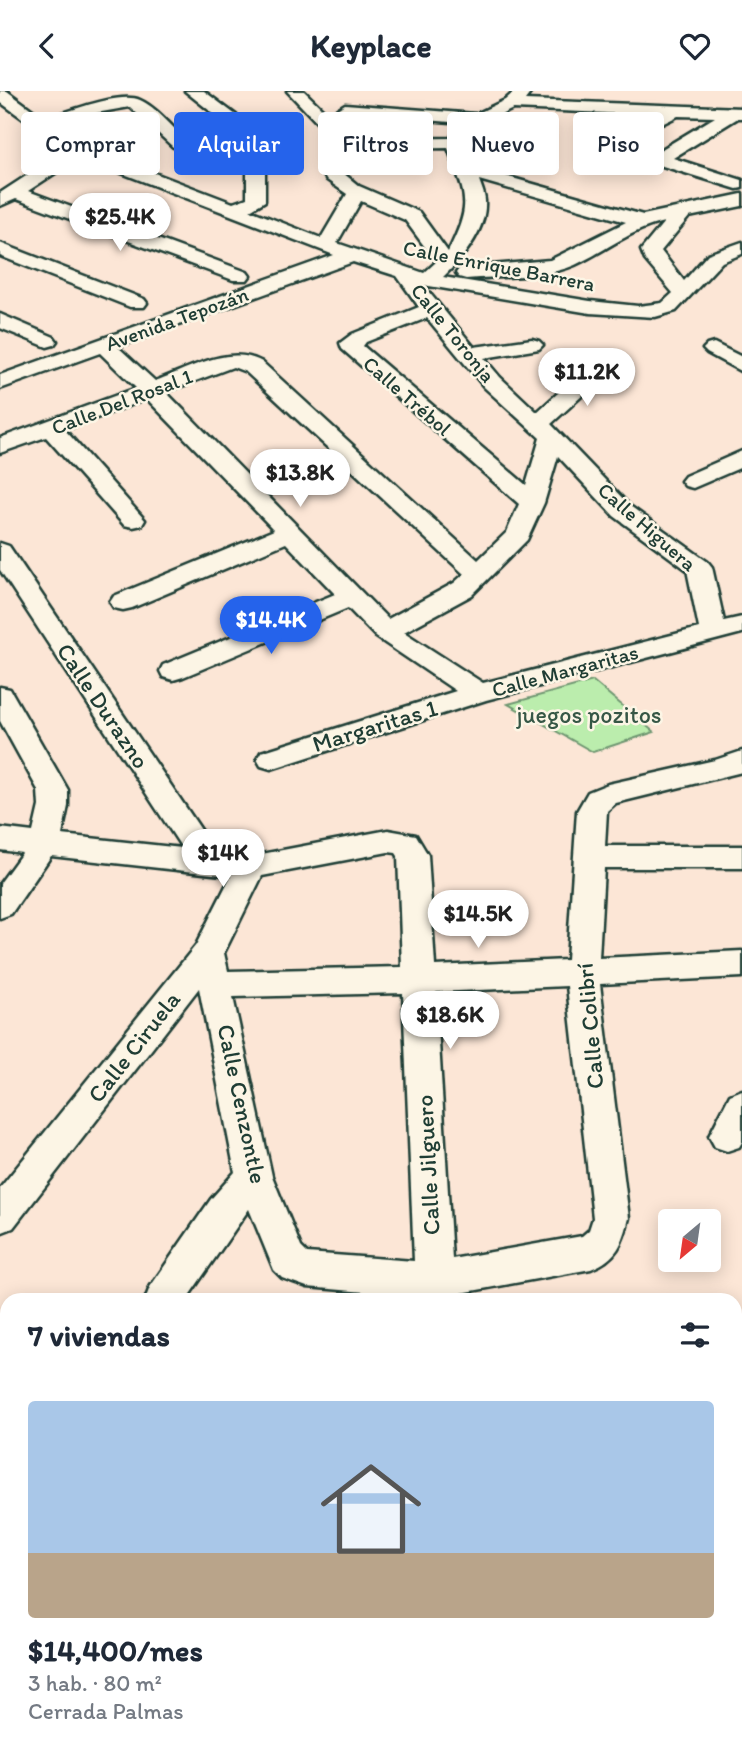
<!DOCTYPE html>
<html lang="es">
<meta charset="utf-8">
<style>
body{margin:0;font-family:Itim,sans-serif;background:#f2f2f3;color:#1f2937;height:100vh;display:flex;flex-direction:column;font-size:26px;white-space:nowrap}
*{box-sizing:border-box;margin:0}
p{font-size:23px;color:#747a83}
.icon{flex:none;width:38px;height:38px;fill:none;stroke:currentColor;stroke-width:2;stroke-linecap:round;stroke-linejoin:round}
.map{position:relative;flex:1;overflow:hidden}
.drawer{position:absolute;left:0px;top:1202px;width:742px;height:471px;display:flex;flex-direction:column;background:#fff;border-radius:21px 21px 0 0;box-shadow:0 4px 18px #0003}
.drawer>*{flex:none}
.top-card{position:absolute;left:21px;top:21px;width:700px;height:63px;display:flex;gap:14px}
.needle{width:46px;rotate:209deg}
.buttons{position:absolute;left:658px;top:1118px;display:grid;gap:14px}
.buttons a{display:grid;place-items:center;width:63px;height:63px;border-radius:7px;background:#fff;box-shadow:0 4px 18px #0003;font-size:35px}
.price{position:absolute;translate:-50% -60px;padding:0 16px;border-radius:24px;background:#fff;color:#222;font-size:23px;line-height:46px;filter:drop-shadow(0 2px 4px #0008)}
.price::after{content:'';position:absolute;left:50%;top:42px;width:21px;height:16px;margin-left:-10px;background:inherit;clip-path:polygon(0 0,100% 0,50% 100%)}
.price.on{background:#2563eb;color:#fff}
ul{padding:0;list-style:none}
li{display:grid;align-content:center;gap:14px;height:371px;padding:0 28px}
li+li{border-top:2px solid #e0e1e3}
li span{display:grid;place-items:center;height:217px;border-radius:7px;color:#555}
li>.icon{margin-inline-start:auto}
span .icon{width:126px;height:126px;fill:#fffc;stroke-width:1}
li b{font-size:30px}
h2{display:flex;justify-content:space-between;align-items:center;height:84px;padding:0 28px;font-size:30px}
.chip{padding:0 24px;border-radius:7px;background:#fff;box-shadow:0 4px 18px #0003;font-size:24px;line-height:63px}
.chip.on{background:#2563eb;color:#fff}
header{display:flex;justify-content:space-between;align-items:center;height:91px;padding:0 28px;background:#fff;font-size:32px;font-weight:700}
.map>svg:first-child{display:block}
</style>
<header><svg class="icon" aria-label="back" viewBox="0 0 24 24"><path d="M15 5l-7 7 7 7"/></svg>Keyplace<svg class="icon" aria-label="heart" viewBox="0 0 24 24"><path d="M12 20l-8-8c-3-5 5-10 8-4 3-6 11-1 8 4z"/></svg></header>
<div class="map">
<svg width="742" height="1672" viewBox="0 0 742 1672">
<rect width="100%" height="100%" fill="#fce6d6"/>
<filter id="ink" filterUnits="userSpaceOnUse"><feTurbulence type="fractalNoise" baseFrequency=".0143" numOctaves="2"/><feDisplacementMap in="SourceGraphic" scale="14" xChannelSelector="R" yChannelSelector="G"/><feConvolveMatrix kernelMatrix="1 2 1 2 8 2 1 2 1" color-interpolation-filters="sRGB"/></filter>
<g filter="url(#ink)">
<path fill="#bbedad" stroke="#6d9570" stroke-width="2" d="M593 590 654 641 593 661 508 613Z"/>
<g fill="none" stroke-linecap="round" stroke-linejoin="round">
<g stroke="#1f3d34" stroke-width="5">
<path id="minor" d="M0 0H7L45 28C67 21 120 0 140 9 156 16 172 36 185 48L188 52 185 56H173L130 16 96 22 56 35 84 55 233 112 247 107V60L235 40 185 0H204L248 33 265 60V110L250 119 321 147 347 103 327 89 319 77 324 39 287 0H304L339 34 342 38 340 49 451 47 454 39 463 32 339 22 337 18 345 13 476 23 505 9 515 0H532L525 9 742 17V27H738L673 67 742 89V97L737 98 656 73 653 69 657 61 715 26 678 25 605 61 596 56 599 52 654 24 513 18 484 32 468 45 466 58 474 76 643 124 742 103V115L689 126 661 160 684 190 708 163 742 151V163L722 171 676 220 655 226 590 222 423 194 474 256 532 248 539 250 543 254 539 258 484 267 500 286 537 321 600 264H616L619 269 616 274 551 333 630 415 708 471 712 476 724 530 742 526V542L486 609 271 678 261 675 257 668 261 661 456 600 376 546 348 517 183 586 173 589 163 586 160 580 163 574 335 503 286 452 132 517 123 519 114 517 110 511 114 505 274 439 147 308 65 339 145 429 142 434 133 436 124 434 46 346 0 362V347L136 297 100 262 0 298V284L334 164 80 66 28 100 247 181 250 185 247 189H233L16 108 0 115V102L66 59 0 11ZM448 57C466 107 473 111 448 161L419 121 359 95 337 77 339 59ZM479 89 626 131 550 169 466 176 459 178 456 182 459 186 466 188C501 185 543 188 575 174 605 160 632 138 664 131L641 159 645 169 673 202 662 212 638 215 590 210 443 186C462 168 487 139 485 110 485 104 481 95 479 89ZM361 110 405 129 436 171 424 182 337 152ZM353 171 397 185 419 216 352 243 340 252 342 258 519 413 507 441 478 469 262 271C229 252 187 279 155 290L118 256ZM427 227 484 296 540 347 526 394 363 255 366 251ZM233 276 246 281 464 483 454 492 388 528 166 301ZM558 365 614 425 687 479 699 537 483 592 404 541 472 504 527 449 544 412Z
M0 152 144 208 147 212 144 216H130L0 165Z
M0 223 54 246 57 250 54 254 47 256 0 237Z
M714 252 742 266V281L707 262 703 258 707 254Z
M742 360V376L693 397 685 395 681 390 685 385Z
M0 452 9 455 216 761 251 765 388 739 416 744 428 764 435 875 567 869 577 720 588 701 608 693 715 669 742 660V681L616 712 607 720 605 755H742V777H604L599 867 742 860V886L600 893 629 1127C623 1152 617 1168 591 1178L434 1207 307 1196 282 1187 274 1179 249 1118 186 1209H145L150 1196 211 1108 235 1081 199 897 13 1137 0 1142V1097L196 854 231 785 51 765 11 823 0 827V792L22 762 0 759V737L33 741 39 715 38 699 0 630V596L10 598 68 699V715L62 744 182 757 0 479ZM388 761 396 762 398 765 402 876 228 880 224 862 262 785ZM567 895 593 1127 589 1139 582 1145 452 1168 436 901ZM403 902 414 1170 307 1162 301 1156 272 1085 233 906Z
M742 999V1051L739 1056 727 1060 715 1056 709 1045 730 1004Z
M0 1243 7 1246V1285L0 1282Z
M0 1438 7 1441V1519L0 1522Z
M735 1466 742 1469V1515L735 1512Z
M0 1573 7 1575V1621L0 1619Z
M34 1666H81L79 1672H32Z
M189 1666H251L253 1672H191Z
M538 1666H584L582 1672H536Z"/>
</g>
<use href="#minor" fill="#fcf5e5" fill-rule="evenodd"/>
</g>
</g>
<g text-anchor="middle" stroke-width="5" stroke-linejoin="round" paint-order="stroke">
<g font-size="21" fill="#1f3d34" stroke="#fcf5e5">
<text transform="translate(499 175) rotate(11)" y="7">Calle Enrique Barrera</text>
<text transform="translate(177 228) rotate(-20)" y="7">Avenida Tepozán</text>
<text transform="translate(453 242) rotate(51)" y="7">Calle Toronja</text>
<text transform="translate(407 305) rotate(41)" y="7">Calle Trébol</text>
<text transform="translate(122 311) rotate(-21)" y="7">Calle Del Rosal 1</text>
<text transform="translate(647 436) rotate(41)" y="7">Calle Higuera</text>
<text transform="translate(565 580) rotate(-15)" y="7">Calle Margaritas</text>
</g>
<g font-size="24" fill="#1f3d34" stroke="#fcf5e5">
<text transform="translate(103 615) rotate(56)" y="8">Calle Durazno</text>
<text transform="translate(375 635) rotate(-17)" y="8">Margaritas 1</text>
<text transform="translate(590 935) rotate(-95)" y="8">Calle Colibrí</text>
<text transform="translate(134 956) rotate(-52)" y="8">Calle Ciruela</text>
<text transform="translate(242 1013) rotate(78)" y="8">Calle Cenzontle</text>
<text transform="translate(428 1074) rotate(-93)" y="8">Calle Jilguero</text>
</g>
<g font-size="24" fill="#365746" stroke="#fcf5e5">
<text x="589" y="632">juegos pozitos</text>
</g>
</g>
</svg>
<div class="buttons">
<a><svg class="needle" viewBox="-14 -14 28 28"><path d="M0-13l5 13h-10z" fill="#e53935"/><path d="M0 13l5-13h-10z" fill="#747a83"/></svg></a>
</div>
<b class="price" style="left:120px;top:162px">$25.4K</b>
<b class="price" style="left:587px;top:317px">$11.2K</b>
<b class="price" style="left:300px;top:418px">$13.8K</b>
<b class="price on" style="left:271px;top:565px">$14.4K</b>
<b class="price" style="left:223px;top:798px">$14K</b>
<b class="price" style="left:478px;top:859px">$14.5K</b>
<b class="price" style="left:450px;top:960px">$18.6K</b>
<div class="top-card">
<a class="chip">Comprar</a>
<a class="chip on">Alquilar</a>
<a class="chip">Filtros</a>
<a class="chip">Nuevo</a>
<a class="chip">Piso</a>
</div>
<section class="drawer">
<h2>7 viviendas<svg class="icon" aria-label="filters" viewBox="0 0 24 24"><path d="M4 7h16M4 17h16"/><circle cx="9" cy="7" r="2"/><circle cx="15" cy="17" r="2"/></svg></h2>
<ul>
<li><span style="background:linear-gradient(#a9c7e8 70%,#b9a48a 0)"><svg class="icon" aria-label="home" viewBox="0 0 24 24"><path d="M3 11l9-7 9 7M6 9v11h12V9"/></svg></span><div><b>$14,400/mes</b><p>3 hab. · 80 m²</p><p>Cerrada Palmas</p></div></li>
</ul>
</section>
</div>
